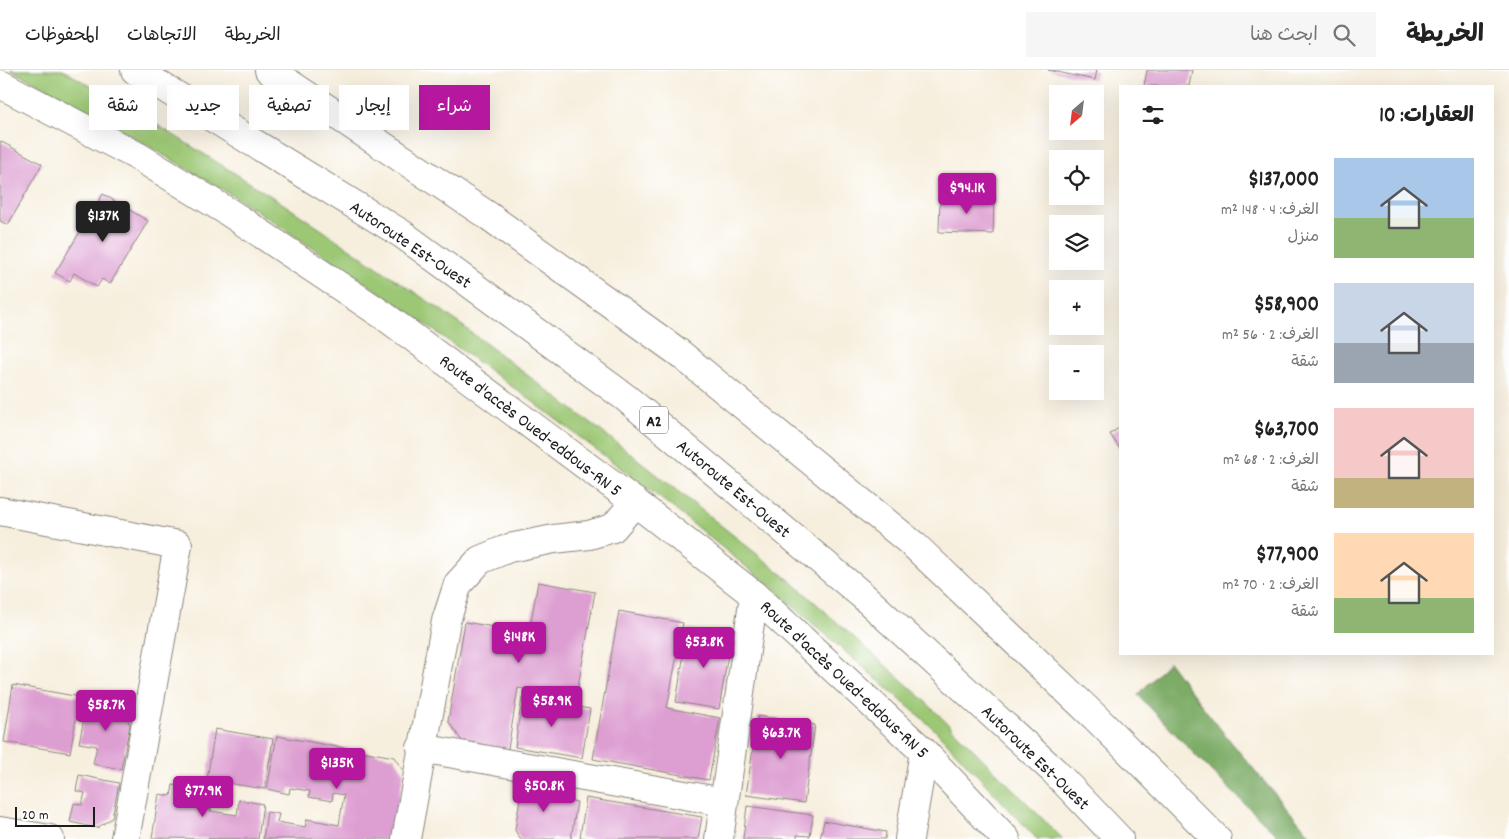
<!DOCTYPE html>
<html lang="ar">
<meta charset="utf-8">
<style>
body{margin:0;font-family:Dekko,"Playpen Sans Arabic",sans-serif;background:#f6f6f6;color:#222;direction:rtl;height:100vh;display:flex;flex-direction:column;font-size:19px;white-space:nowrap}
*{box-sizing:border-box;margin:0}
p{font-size:16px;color:#767676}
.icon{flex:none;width:28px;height:28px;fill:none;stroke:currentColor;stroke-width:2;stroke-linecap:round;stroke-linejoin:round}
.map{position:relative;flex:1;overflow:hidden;direction:ltr}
.side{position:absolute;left:1119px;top:15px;width:375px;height:570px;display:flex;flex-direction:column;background:#fff;border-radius:0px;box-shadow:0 5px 20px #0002;direction:rtl}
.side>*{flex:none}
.hud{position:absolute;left:15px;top:15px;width:475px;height:45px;direction:rtl;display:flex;gap:10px}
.needle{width:32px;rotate:208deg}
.fabs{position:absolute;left:1049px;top:15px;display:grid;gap:10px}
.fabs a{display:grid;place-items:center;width:55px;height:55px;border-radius:0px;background:#fff;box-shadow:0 5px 20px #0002;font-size:25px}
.scale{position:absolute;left:15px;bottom:12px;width:80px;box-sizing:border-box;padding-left:5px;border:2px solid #1c1c1c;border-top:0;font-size:14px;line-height:18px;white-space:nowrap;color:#1c1c1c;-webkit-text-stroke:4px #fff;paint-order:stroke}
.price{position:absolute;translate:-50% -42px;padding:0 11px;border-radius:5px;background:#b5179e;color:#fff;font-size:16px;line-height:32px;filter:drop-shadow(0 1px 2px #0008)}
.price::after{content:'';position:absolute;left:50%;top:30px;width:15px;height:11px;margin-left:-8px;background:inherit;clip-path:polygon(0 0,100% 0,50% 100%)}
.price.active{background:#222;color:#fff}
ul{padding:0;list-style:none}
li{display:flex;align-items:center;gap:15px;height:125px;padding:0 20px}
li span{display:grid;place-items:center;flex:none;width:140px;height:100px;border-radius:0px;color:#555}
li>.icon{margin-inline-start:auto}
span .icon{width:60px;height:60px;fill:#fffc;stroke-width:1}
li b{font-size:21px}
h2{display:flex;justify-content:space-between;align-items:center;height:60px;padding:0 20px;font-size:21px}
.tag{padding:0 18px;border-radius:0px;background:#fff;box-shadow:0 5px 20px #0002;font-size:18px;line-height:45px}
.tag.active{background:#b5179e;color:#fff}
header{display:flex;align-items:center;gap:30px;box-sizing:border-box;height:70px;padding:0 25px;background:#fff;border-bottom:1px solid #e0e0e0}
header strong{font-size:24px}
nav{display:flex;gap:28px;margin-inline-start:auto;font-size:18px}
.search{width:350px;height:45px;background:#f6f6f6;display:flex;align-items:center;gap:12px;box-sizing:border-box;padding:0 18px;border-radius:0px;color:#767676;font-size:19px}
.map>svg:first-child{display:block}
</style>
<header>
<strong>الخريطة</strong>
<div class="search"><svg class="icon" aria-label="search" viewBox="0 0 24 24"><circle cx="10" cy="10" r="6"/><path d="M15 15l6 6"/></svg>ابحث هنا</div>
<nav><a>الخريطة</a><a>الاتجاهات</a><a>المحفوظات</a></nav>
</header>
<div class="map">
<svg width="1509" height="769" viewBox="0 0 1509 769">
<rect width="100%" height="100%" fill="#fff"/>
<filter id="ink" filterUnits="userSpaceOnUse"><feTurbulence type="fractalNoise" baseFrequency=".02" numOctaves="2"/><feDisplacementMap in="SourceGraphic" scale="10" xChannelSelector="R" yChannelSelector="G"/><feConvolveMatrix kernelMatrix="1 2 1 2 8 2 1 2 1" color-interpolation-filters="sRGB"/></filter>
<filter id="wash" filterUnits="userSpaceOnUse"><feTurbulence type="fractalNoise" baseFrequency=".0096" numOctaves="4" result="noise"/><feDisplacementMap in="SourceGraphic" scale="20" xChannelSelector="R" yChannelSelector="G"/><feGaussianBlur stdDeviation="1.12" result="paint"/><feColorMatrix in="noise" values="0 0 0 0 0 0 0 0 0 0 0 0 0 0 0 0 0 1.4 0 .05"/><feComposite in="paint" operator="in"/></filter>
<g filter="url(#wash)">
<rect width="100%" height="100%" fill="#f7efde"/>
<path fill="#9cc774" stroke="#5c7248" d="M10 0H63L143 46 279 131 444 242 626 380 792 512 923 629 1063 769H1037L934 659 764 511 668 434 532 331 390 229 242 131 63 26Z"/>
<path fill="#7dac66" stroke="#4c6441" d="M1169 592C1214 654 1264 712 1314 769H1281L1207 697 1138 625Z"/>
<g id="blocks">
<path fill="#dd9fd1" d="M1048 0H1097L1095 10Z
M1147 0H1192L1189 16H1144Z
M0 71 42 94 8 155 0 151Z
M103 124 148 151 110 214 102 209 97 217 74 203 70 211 55 203Z
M940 127 994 128 993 164 939 162Z
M1120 357V379L1110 364Z
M538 512 595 522 576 628 518 618 508 679 462 671 448 651 465 552 529 563Z
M619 541 683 553 667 638 720 648 709 710 593 689Z
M688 559 731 566 719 639 676 632Z
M13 615 80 627 70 683 4 672Z
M522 628 590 639 582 688 515 677Z
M88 629 122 635 130 655 121 699 93 694 97 676 79 673Z
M758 646 815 655 804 733 746 725Z
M215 659 273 669 265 719 207 710Z
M277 666 394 687 404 702 392 769H263L267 742 279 744 277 752 305 757 307 749 339 755 344 725 333 723 332 731 309 727 310 721 290 718 289 724 267 719Z
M79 705 119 713 112 748 97 758 70 752 74 733 82 735 85 723 76 721Z
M523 709 560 716 558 728 577 732 571 769H520L515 760Z
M173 715 198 719 197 730 212 732 210 741 237 745 239 730 263 734 258 769 152 768 159 724 171 726Z
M586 728 702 747 698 769H592L580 767Z
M747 736 813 745 810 766 797 765V769H743Z
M824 751 886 762 885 769H820Z"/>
</g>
</g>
<g filter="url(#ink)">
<use href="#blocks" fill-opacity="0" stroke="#8a867d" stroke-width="1"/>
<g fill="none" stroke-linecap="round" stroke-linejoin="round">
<g stroke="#8a867d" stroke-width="30">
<path id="street" d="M0 441 178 475 125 769
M421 678 724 732
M0 761 50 769
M406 769 446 551 458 514 480 490 509 478 554 469 589 465 613 458 635 432
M719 769 754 525
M909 769 924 682"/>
</g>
<g stroke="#8a867d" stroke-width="30">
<path id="secondary" d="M0 14 139 87 230 143 383 245 635 432 754 525 924 682 1006 769"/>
</g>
<g stroke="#8a867d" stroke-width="30">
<path id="highway" d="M135 0 402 164 626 328 862 525 1054 701 1119 769
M269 0 490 147 678 282 915 476 1095 647 1217 769"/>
</g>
<use href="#street" stroke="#fff" stroke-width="28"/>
<use href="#secondary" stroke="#fff" stroke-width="28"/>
<use href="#highway" stroke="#fff" stroke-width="28"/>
</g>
</g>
<g text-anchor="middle" stroke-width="4" stroke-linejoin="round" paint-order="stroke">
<rect fill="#fff" stroke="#606060" stroke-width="1" x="640" y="336.5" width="28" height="27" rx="4"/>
<g font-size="16" font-weight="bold" fill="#1c1c1c">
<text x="654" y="356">A2</text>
</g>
<g font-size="18" fill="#1c1c1c" stroke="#fff">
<text transform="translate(411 174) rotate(34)" y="6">Autoroute Est-Ouest</text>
<text transform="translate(531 355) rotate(37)" y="6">Route d'accès Oued-eddous-RN 5</text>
<text transform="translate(734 418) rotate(40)" y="6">Autoroute Est-Ouest</text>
<text transform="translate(845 609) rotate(43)" y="6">Route d'accès Oued-eddous-RN 5</text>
<text transform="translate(1036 687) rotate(44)" y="6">Autoroute Est-Ouest</text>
</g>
</g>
</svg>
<div class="fabs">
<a><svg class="needle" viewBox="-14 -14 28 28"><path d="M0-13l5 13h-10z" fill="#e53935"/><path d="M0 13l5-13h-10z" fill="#767676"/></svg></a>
<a><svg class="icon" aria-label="locate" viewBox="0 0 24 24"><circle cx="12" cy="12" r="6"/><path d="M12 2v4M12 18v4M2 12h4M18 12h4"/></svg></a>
<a><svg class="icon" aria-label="layers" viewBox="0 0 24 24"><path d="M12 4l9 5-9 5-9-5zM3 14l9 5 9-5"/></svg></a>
<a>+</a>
<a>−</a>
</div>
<div class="scale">20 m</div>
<b class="price" style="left:967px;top:145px">$94.1K</b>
<b class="price active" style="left:103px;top:173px">$137K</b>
<b class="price" style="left:519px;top:594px">$148K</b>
<b class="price" style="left:704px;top:599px">$53.8K</b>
<b class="price" style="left:552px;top:658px">$58.9K</b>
<b class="price" style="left:106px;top:662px">$58.7K</b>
<b class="price" style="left:781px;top:690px">$63.7K</b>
<b class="price" style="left:337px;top:720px">$135K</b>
<b class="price" style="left:544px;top:743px">$50.8K</b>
<b class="price" style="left:203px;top:748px">$77.9K</b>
<div class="hud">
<a class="tag active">شراء</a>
<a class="tag">إيجار</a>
<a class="tag">تصفية</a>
<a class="tag">جديد</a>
<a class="tag">شقة</a>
</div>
<section class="side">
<h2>العقارات: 10<svg class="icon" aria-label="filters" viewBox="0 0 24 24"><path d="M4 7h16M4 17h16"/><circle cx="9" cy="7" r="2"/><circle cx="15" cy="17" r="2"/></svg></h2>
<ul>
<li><span style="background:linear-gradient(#a9c7e8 60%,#8fb573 0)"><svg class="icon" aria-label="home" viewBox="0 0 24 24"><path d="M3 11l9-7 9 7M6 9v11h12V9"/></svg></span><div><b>$137,000</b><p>الغرف: 4 · 148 m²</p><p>منزل</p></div></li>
<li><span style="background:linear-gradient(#c9d6e8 60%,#9aa5b1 0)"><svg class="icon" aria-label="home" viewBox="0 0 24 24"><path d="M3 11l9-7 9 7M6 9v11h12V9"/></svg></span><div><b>$58,900</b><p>الغرف: 2 · 56 m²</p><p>شقة</p></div></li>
<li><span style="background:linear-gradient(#f6c9c9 70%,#c2b280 0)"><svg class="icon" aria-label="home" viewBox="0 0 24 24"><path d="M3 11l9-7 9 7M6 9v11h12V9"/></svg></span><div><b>$63,700</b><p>الغرف: 2 · 68 m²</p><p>شقة</p></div></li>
<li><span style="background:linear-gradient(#ffd9b3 65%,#8fb573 0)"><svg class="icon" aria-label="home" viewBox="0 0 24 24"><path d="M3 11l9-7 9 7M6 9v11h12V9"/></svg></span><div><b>$77,900</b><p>الغرف: 2 · 70 m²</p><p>شقة</p></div></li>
</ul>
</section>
</div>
